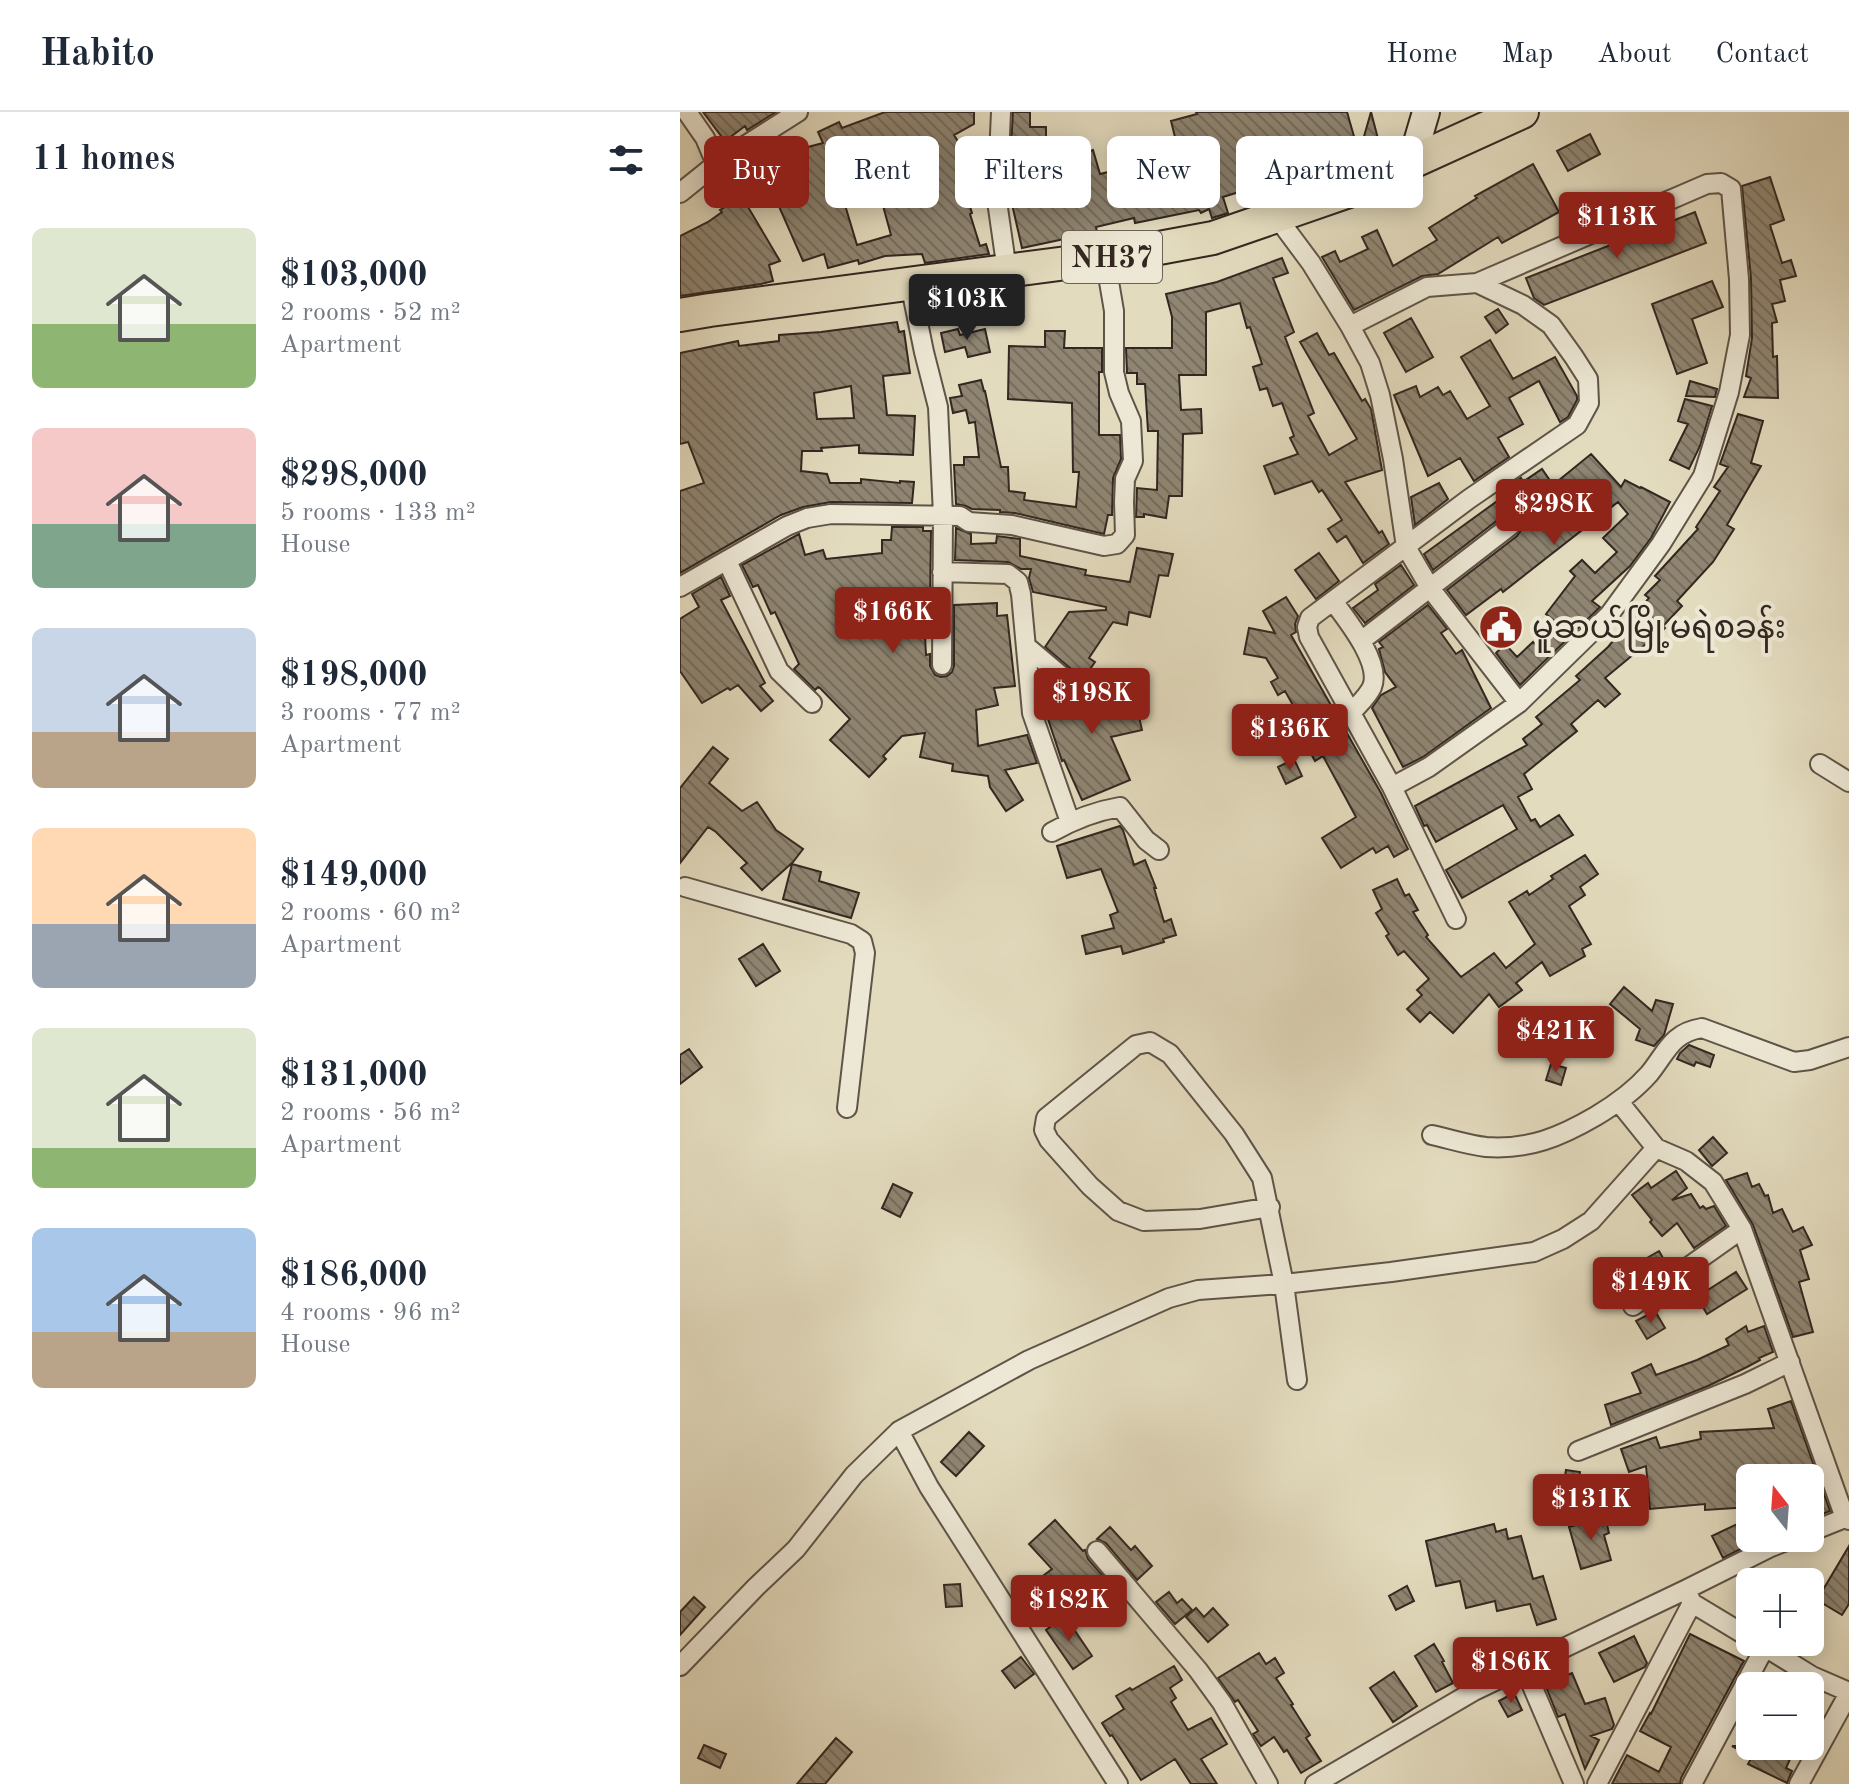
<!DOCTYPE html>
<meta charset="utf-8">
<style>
body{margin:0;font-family:"Old Standard TT","Noto Sans Myanmar",serif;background:#f2f2f3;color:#1f2937;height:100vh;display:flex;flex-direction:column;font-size:30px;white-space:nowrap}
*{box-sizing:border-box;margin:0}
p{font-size:26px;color:#747a83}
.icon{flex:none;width:44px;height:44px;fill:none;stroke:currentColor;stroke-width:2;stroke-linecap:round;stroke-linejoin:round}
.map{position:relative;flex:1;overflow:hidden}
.details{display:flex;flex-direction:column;background:#fff;width:680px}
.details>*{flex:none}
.top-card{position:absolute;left:24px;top:24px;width:760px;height:72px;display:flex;gap:16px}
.needle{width:52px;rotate:343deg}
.buttons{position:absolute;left:1056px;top:1352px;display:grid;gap:16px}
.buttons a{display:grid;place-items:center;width:88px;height:88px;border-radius:12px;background:#fff;box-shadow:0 4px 20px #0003;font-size:40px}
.price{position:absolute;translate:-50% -68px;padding:0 18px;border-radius:8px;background:#8f2418;color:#fff;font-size:26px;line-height:52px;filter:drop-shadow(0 2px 4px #0008)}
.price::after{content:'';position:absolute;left:50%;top:48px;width:24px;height:18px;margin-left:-12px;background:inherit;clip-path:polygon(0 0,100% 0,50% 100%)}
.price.current{background:#222;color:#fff}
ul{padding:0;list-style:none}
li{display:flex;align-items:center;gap:24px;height:200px;padding:0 32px}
li span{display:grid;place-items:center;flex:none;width:224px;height:160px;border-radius:12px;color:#555}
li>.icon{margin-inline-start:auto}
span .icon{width:96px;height:96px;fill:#fffc;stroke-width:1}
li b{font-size:34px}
h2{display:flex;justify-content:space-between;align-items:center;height:96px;padding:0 32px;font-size:34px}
.tag{padding:0 28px;border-radius:12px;background:#fff;box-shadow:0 4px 20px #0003;font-size:28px;line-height:72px}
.tag.current{background:#8f2418;color:#fff}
header{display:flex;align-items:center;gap:48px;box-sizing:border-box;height:112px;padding:0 40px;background:#fff;border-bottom:2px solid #e0e1e3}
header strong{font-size:38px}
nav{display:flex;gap:44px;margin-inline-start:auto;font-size:28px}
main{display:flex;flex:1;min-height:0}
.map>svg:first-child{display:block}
</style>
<header>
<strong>Habito</strong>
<nav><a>Home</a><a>Map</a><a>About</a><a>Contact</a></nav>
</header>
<main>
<section class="details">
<h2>11 homes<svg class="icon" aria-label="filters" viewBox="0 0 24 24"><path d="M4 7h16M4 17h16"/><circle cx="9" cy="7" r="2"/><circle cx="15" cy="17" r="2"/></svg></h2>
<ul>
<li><span style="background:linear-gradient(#dfe7d0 60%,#8fb573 0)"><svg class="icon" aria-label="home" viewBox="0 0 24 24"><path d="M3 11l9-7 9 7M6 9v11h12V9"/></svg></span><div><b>$103,000</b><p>2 rooms · 52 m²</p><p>Apartment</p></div></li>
<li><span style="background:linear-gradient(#f6c9c9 60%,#7fa58c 0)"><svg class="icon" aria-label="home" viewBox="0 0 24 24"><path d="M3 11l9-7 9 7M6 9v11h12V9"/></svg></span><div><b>$298,000</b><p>5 rooms · 133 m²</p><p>House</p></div></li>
<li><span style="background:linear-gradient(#c9d6e8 65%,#b9a48a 0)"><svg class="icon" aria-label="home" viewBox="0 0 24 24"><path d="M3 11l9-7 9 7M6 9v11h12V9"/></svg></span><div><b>$198,000</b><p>3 rooms · 77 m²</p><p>Apartment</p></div></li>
<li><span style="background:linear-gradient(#ffd9b3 60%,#9aa5b1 0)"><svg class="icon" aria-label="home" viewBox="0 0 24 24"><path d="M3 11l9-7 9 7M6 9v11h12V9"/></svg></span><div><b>$149,000</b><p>2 rooms · 60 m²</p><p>Apartment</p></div></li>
<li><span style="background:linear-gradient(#dfe7d0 75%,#8fb573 0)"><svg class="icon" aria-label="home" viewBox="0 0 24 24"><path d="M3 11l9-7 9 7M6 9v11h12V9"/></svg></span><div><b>$131,000</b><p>2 rooms · 56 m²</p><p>Apartment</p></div></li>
<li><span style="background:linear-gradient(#a9c7e8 65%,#b9a48a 0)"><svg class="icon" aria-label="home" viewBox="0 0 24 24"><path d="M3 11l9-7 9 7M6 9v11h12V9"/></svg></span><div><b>$186,000</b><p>4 rooms · 96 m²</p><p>House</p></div></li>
</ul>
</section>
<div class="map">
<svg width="1169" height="1672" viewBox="0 0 1169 1672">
<defs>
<pattern id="building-back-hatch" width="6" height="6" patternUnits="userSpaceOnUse" patternTransform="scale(2)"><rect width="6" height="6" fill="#8f8572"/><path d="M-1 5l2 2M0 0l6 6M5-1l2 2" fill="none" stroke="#756d5d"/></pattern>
</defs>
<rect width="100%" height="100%" fill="#e3dbbe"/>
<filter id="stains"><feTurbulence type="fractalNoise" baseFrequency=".0025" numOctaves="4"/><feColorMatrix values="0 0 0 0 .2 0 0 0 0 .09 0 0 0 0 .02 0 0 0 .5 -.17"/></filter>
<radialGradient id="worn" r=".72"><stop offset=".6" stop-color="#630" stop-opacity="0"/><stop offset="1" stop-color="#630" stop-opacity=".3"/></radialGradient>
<path fill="url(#building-back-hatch)" stroke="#332720" stroke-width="2" fill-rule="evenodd" d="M23 0H96L67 18 65 14 45 29Z
M205 0H294V12L274 23 289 47H296L297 81H286L292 101 290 102 300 134 306 132 309 142 245 151 242 142 205 144 179 152 178 148 148 156 144 142 123 149 94 83 68 95 100 149 89 153 93 169 81 172 0 184V124L28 110 42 100 40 98 84 72 67 47 96 28 105 41 143 31 138 20 159 10 162 16ZM199 79 211 123 177 133 165 93Z
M333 0H350V15H366V35L331 34Z
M516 0H667L679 42 691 0 702 42 644 61 646 67 582 87 578 74 543 85 548 101 532 106 529 97 521 101 519 98 455 111 454 106 416 115 417 120 342 136 332 92 408 76 398 43 413 38 420 62 453 54 449 37 495 25 491 9 517 2Z
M910 22 920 42 888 59 877 39Z
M853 52 879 100 822 131 818 125 758 162 742 164 674 198 642 145 655 139 660 150 688 137 682 125 697 118 713 154 757 128 749 116 797 86 795 84Z
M1090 65 1104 108 1090 113 1102 151 1111 148 1116 164 1100 168 1105 189 1092 192 1097 210 1092 211 1093 245 1097 244 1098 286 1064 285 1071 266 1066 264 1072 226 1071 166 1062 74Z
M1015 100 1026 131 864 193 854 186 846 166Z
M602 146 608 161 593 166 614 220 605 225 634 301 628 304 649 343 677 327 620 230 637 221 649 243 654 241 682 289 685 287 691 297 702 358 665 370 699 421 702 419 709 432 683 451 666 424 657 430 648 417 662 408 642 378 639 380 632 369 595 382 584 354 618 342 610 326 614 324 602 291 593 294 587 276 580 278 573 255 582 252 570 215 567 216 560 191 526 200V263H499L501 298 521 297 522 321 503 322 502 384H489L486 406 464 402V405H456L457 376 477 378 478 319H468L465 272H457V261H447L446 236H492V205L486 182 537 170Z
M1032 169 1043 195 1012 207 1027 251 997 262 972 192Z
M818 197 828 212 816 221 805 205Z
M731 206 753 245 726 260 704 221Z
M217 210 219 220 224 219 230 261 203 264 207 303 235 304 233 343 179 341V333L141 336 142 339H122L121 359 147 362 150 371H181V367L220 371V369L234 370 232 391 151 390 123 395 101 403 0 461V379L24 371 8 330 0 332V241L58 229 59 234 99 229V223L141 220ZM171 274 174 306 137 307 134 281Z
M278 217 280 223 305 217 310 240 288 245 285 235 265 240 261 221Z
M365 219H385L384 236H422V260H419V323H440L441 347 433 366 432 403H428L424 422 335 401 320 400V398L292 397 286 394 276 392 274 353H284V345H299L295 310 289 311 286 298 273 301 270 286 282 284 279 273 301 268 304 279H305L321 355H328L329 379 345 381 344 388 396 395 399 360H393L392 291 328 287 329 234 365 235Z
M810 228 833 267 875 245 897 284V288L888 305 880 310 859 269 829 286 843 312 818 326 829 345 794 369 780 346 748 364 714 283 736 274 740 285 758 275 763 283 770 279 787 307 810 294 781 245Z
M1010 269 1037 277 1035 285 1006 284Z
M1005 287 1032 294 1020 334 1009 357 990 348 1008 312 998 309Z
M1058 302 1083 309 1071 351 1081 354 1047 413 1054 417 1033 450 997 489 1002 494 983 514 985 516 968 535 966 532 925 566 940 582 925 595 918 588 891 612 897 619 844 662 852 677 838 685 851 709 855 707 860 715 879 703 893 723 782 786 766 758 837 717 823 693 756 730 747 713 744 714 735 694 847 633 843 627 862 612 856 605 900 568 896 564 928 535 969 486 965 483 980 468 975 464 1018 417 1016 415 1040 379 1034 375 1048 355 1040 352Z
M911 342 941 375 945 368 960 376 961 375 990 390 971 426 950 454 912 489 920 495 840 573 816 541 825 532 837 545 853 530 856 533 877 511 866 502 895 464 890 459 902 448 915 461 937 440 923 426 948 402 938 390 823 480 821 477 786 503 767 478 837 424 841 418 840 407 834 403 823 404 753 458 744 442 820 387 817 382 841 366 843 370 862 357 873 373Z
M759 371 768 387 735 413 731 385Z
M212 415H243V419H251L250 487 243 486 246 543 250 542V554L255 563 261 565 267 564 272 560 274 554V493L317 491V504L327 503 335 574 314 576 318 593 296 598 298 634 347 623 357 651 325 658 343 688 326 699 310 675 308 664 272 659 273 652 240 645 245 621 222 624 203 644 206 647 189 665 150 628 170 607 140 576 138 575 135 578 114 557 119 552 95 500 91 502 78 473 73 475 62 453 119 422 125 443 143 438 146 447 202 441V428H211Z
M276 416 291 422V432L316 431 317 424 340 427V444L406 458 405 463 450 470 457 436 493 442 488 464 479 463 470 505 449 500 447 513 433 510 409 546 415 550 403 567 365 535 389 500 426 498V495L353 480 349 466 351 457H341L328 450 275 448Z
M639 441 659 469 636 487 615 458Z
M721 453 734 473 685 511 673 496 698 478 695 472Z
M41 465 50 484 41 488 85 571 80 574 93 589 81 599 58 573 50 578 48 576 22 591 0 559V507L19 495 12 482Z
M606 485 618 504 615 512 616 520 611 523 701 681 728 737 714 745 708 734 696 741 693 736 661 756 642 726 676 705 643 644 635 649 625 631 632 627 605 579 598 583 591 570 598 566 586 546 564 542 569 516 595 521 583 499Z
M748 493 767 517 761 521 776 542 782 538 811 596 743 645 723 655 692 596 701 583 716 575 705 560 699 537 703 535 699 530Z
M442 574 444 598 457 596 462 618 431 625 450 668 402 688 384 648 382 649 363 592 394 577Z
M33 635 48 647 29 671 62 699 77 690 96 718 123 737 113 750 82 778 61 756 67 751 36 720 28 715 0 751V676Z
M614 647 622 664 606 672 598 655Z
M440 714 443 718 454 753 465 748 476 776H474L484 810 491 807 496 823 483 827 484 830 443 842 441 834 406 842 402 824 434 816 430 803 438 800 421 757 387 766 377 734Z
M905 743 918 762 900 775 905 783 889 794 911 832 902 837 905 844 870 864 862 850 836 871 842 878 819 895 809 882 773 921 750 900 740 910 727 897 742 883 737 878 749 867 724 839 718 843 706 824 709 822 696 801 702 797 693 778 717 767 725 784 729 782 738 798 733 800 748 823 746 825 781 865 814 841 826 856 855 832 829 790 847 779 849 783 873 767 871 764Z
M112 752 141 760 139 769 179 781 171 806 103 787Z
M83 832 100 859 76 874 59 847Z
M944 875 972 899 976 888 993 892 984 923 974 934 956 928 960 917 930 892Z
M1009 933 1034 943 1030 955 1016 950 1014 954 997 947 1000 941Z
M9 937 22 955 0 972V943Z
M871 952 886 956 881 973 866 968Z
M1033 1025 1047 1041 1032 1054 1019 1038Z
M996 1059 1007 1076 992 1088 1011 1082 1020 1096 1023 1094 1026 1097 1034 1094 1046 1114 1014 1136 997 1111 982 1124 970 1110 972 1108 952 1083 968 1071 971 1076Z
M1067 1061 1072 1075 1079 1072 1085 1084 1088 1083 1093 1101 1102 1097 1113 1120 1123 1115 1132 1133 1120 1138 1129 1167 1119 1170 1133 1220 1113 1225 1073 1113 1046 1068Z
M213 1072 232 1081 220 1105 202 1096Z
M979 1139 988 1155 961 1173 956 1165 966 1159 960 1150Z
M1056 1160 1067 1177 1027 1202 1017 1185Z
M975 1199 985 1216 967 1227 956 1209Z
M1066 1214 1068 1220 1084 1214 1093 1240 1079 1246 1080 1248 1067 1255 1028 1274 931 1313 925 1293 961 1281 952 1261 971 1252 976 1263 1017 1248 1049 1233 1046 1227Z
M1111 1289 1150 1399 1130 1407V1366H1070V1395L1025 1398V1392L970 1397 966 1354 949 1360 941 1337 976 1325 980 1336 1021 1327 1020 1320 1094 1316 1088 1297Z
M289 1320 304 1334 276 1364 261 1350Z
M886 1358 900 1360 896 1385 882 1383Z
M925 1405 929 1421 924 1423 931 1448 901 1457 889 1415Z
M1070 1406V1426H1082L1043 1446 1032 1424Z
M375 1408 403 1439 405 1438 408 1447 430 1472 407 1490 403 1486 378 1508 351 1473 372 1457 349 1432Z
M814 1412 816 1420 826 1417 828 1427 841 1424 853 1467 863 1464 876 1507 857 1513 850 1492 817 1499 815 1489 786 1496 780 1469 756 1474 746 1429Z
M430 1415 451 1438 455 1434 472 1454 457 1468 426 1431 417 1427Z
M1169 1434V1492L1162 1503 1137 1488Z
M280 1472 282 1494 266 1495 264 1473Z
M727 1474 734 1489 716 1498 709 1484Z
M489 1480 497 1491 502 1487 512 1498 495 1512 476 1490Z
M14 1485 25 1495 0 1523V1500Z
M516 1496 524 1505 533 1496 548 1513 528 1530 506 1505Z
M385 1504 412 1544 393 1557 366 1518Z
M1010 1522 1064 1549 1061 1554 1001 1666 1000 1672H932L947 1643 979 1660 991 1635 960 1619 970 1601 971 1602Z
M954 1524 967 1551 965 1555 934 1570 919 1541Z
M754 1532 764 1549 762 1550 773 1571 756 1580 735 1544Z
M579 1541 586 1552 595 1546 604 1561 596 1566 613 1592 611 1593 630 1623 626 1626 641 1649 621 1661 607 1638 604 1640 594 1625 581 1634 573 1622 578 1619 558 1588 555 1590 538 1566Z
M341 1545 354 1562 335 1576 322 1559Z
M494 1554 502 1568 490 1576 496 1586 491 1590 508 1618 531 1606 547 1632 521 1647 537 1672H511L495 1647 461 1668 432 1623 430 1624 422 1611 444 1597 436 1584 450 1576 452 1578Z
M714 1560 737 1594 713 1610 690 1576Z
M892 1561 905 1592 925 1586 934 1613 932 1617 911 1624 919 1628 905 1657 885 1602 878 1605 865 1572Z
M834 1581 842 1598 828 1605 819 1589Z
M156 1626 172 1640 145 1672H117Z
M24 1633 46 1642 40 1656 18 1646Z
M1052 1634H1116L1106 1656 1112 1659 1107 1671 1068 1652 1072 1645Z"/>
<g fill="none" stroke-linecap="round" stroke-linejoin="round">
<g stroke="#5f5448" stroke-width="22">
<path id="street" d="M7 0 25 26 36 52
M321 0 317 89 327 159
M0 81 36 52 118 0
M596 104 631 151 670 214 690 251 700 283 713 347 726 435 750 476 839 591
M230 171 244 240 258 295 263 403 262 553
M670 214 747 175 797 171 1027 72 1041 71 1051 77 1059 167 1060 223 1049 280 1023 364 981 432 929 503 839 591 749 655 712 675
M47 449 99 559 132 591
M262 460 328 462 338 470 341 482 352 601 390 710
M0 475 107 414 127 406 151 402 280 404 289 410 332 413 424 434 437 432 445 423 444 390 445 367 453 349 451 309 439 281 434 260V199L425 146
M653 489C667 508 702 551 692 575 688 584 678 593 672 600
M681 529 830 414
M346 534 385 567
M1140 652 1169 670
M372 720C393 708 416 699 440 695L466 728 479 738
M5 775 171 822 182 829 185 841 167 996
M776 807 712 675 629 525 627 515 630 506 789 387 897 313 909 291 908 267 894 245 871 213 843 193 797 171
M752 1023C770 1027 788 1033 806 1035 849 1038 880 1025 916 1004 936 992 954 979 969 962 987 940 991 921 1022 916L1114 950 1130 948 1169 935
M976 1036 1006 1049 1033 1070 1062 1117 1165 1406 1169 1408
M590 1095 520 1107 464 1109 438 1099 410 1074 369 1028 364 1018 366 1006 456 933 470 930 490 942 554 1022 582 1066 604 1172 617 1268
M953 1194 1062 1117
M219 1319 249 1375 438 1672
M898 1339 1065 1272 1110 1250
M1130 1420 1165 1406
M417 1439 518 1558 542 1591 588 1672
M1008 1482 1012 1491 1070 1526
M1077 1530 1132 1564 1169 1580
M0 1554 76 1475 116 1437 174 1363 219 1319 349 1248 489 1186 518 1178 604 1172 711 1160 854 1140 883 1127 911 1109 976 1036 939 990
M844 1555 894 1672
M635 1672 794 1579 1005 1478 1091 1435 1114 1426
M917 1672 1012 1491
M1012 1672 1085 1535
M1119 1672 1169 1581"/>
</g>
<g stroke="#332720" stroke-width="30">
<path id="secondary" d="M731 51 746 0"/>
</g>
<g stroke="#332720" stroke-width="36">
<path id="highway" d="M0 203 30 198 425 146 533 126 666 80 842 0"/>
</g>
<use href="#street" stroke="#ede8d5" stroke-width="18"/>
<use href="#secondary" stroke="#ede8d5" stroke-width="26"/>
<use href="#highway" stroke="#e3dbbe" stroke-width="32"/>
</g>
<defs>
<g id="civic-disc" transform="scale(2.3)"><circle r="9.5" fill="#8f2418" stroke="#ede8d5"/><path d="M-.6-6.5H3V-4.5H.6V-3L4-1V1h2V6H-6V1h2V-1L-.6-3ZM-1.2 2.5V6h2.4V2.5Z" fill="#fff"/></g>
</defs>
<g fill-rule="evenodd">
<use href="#civic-disc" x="821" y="515"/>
</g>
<g text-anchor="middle" stroke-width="8" stroke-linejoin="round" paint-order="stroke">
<rect fill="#ede8d5" stroke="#6b6156" stroke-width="2" x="382" y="119" width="100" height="52" rx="6"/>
<g font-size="30" font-weight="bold" fill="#332720">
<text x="432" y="155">NH37</text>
</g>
<g font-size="32" fill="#332720" stroke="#ede8d5" text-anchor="start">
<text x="852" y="526">မူဆယ်မြို့မရဲစခန်း</text>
</g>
</g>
<rect width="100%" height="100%" filter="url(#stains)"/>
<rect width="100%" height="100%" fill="url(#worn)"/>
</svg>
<div class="buttons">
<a><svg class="needle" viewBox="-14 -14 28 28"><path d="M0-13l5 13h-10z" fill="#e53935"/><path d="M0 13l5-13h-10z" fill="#747a83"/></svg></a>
<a>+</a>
<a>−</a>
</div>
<b class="price" style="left:937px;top:148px">$113K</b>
<b class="price current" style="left:287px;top:230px">$103K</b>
<b class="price" style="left:874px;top:435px">$298K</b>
<b class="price" style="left:213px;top:543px">$166K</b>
<b class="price" style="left:412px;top:624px">$198K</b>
<b class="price" style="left:610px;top:660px">$136K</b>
<b class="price" style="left:876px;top:962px">$421K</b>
<b class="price" style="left:971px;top:1213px">$149K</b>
<b class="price" style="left:911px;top:1430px">$131K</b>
<b class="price" style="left:389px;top:1531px">$182K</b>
<b class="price" style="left:831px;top:1593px">$186K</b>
<div class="top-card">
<a class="tag current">Buy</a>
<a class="tag">Rent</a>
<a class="tag">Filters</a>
<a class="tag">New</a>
<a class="tag">Apartment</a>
</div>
</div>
</main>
